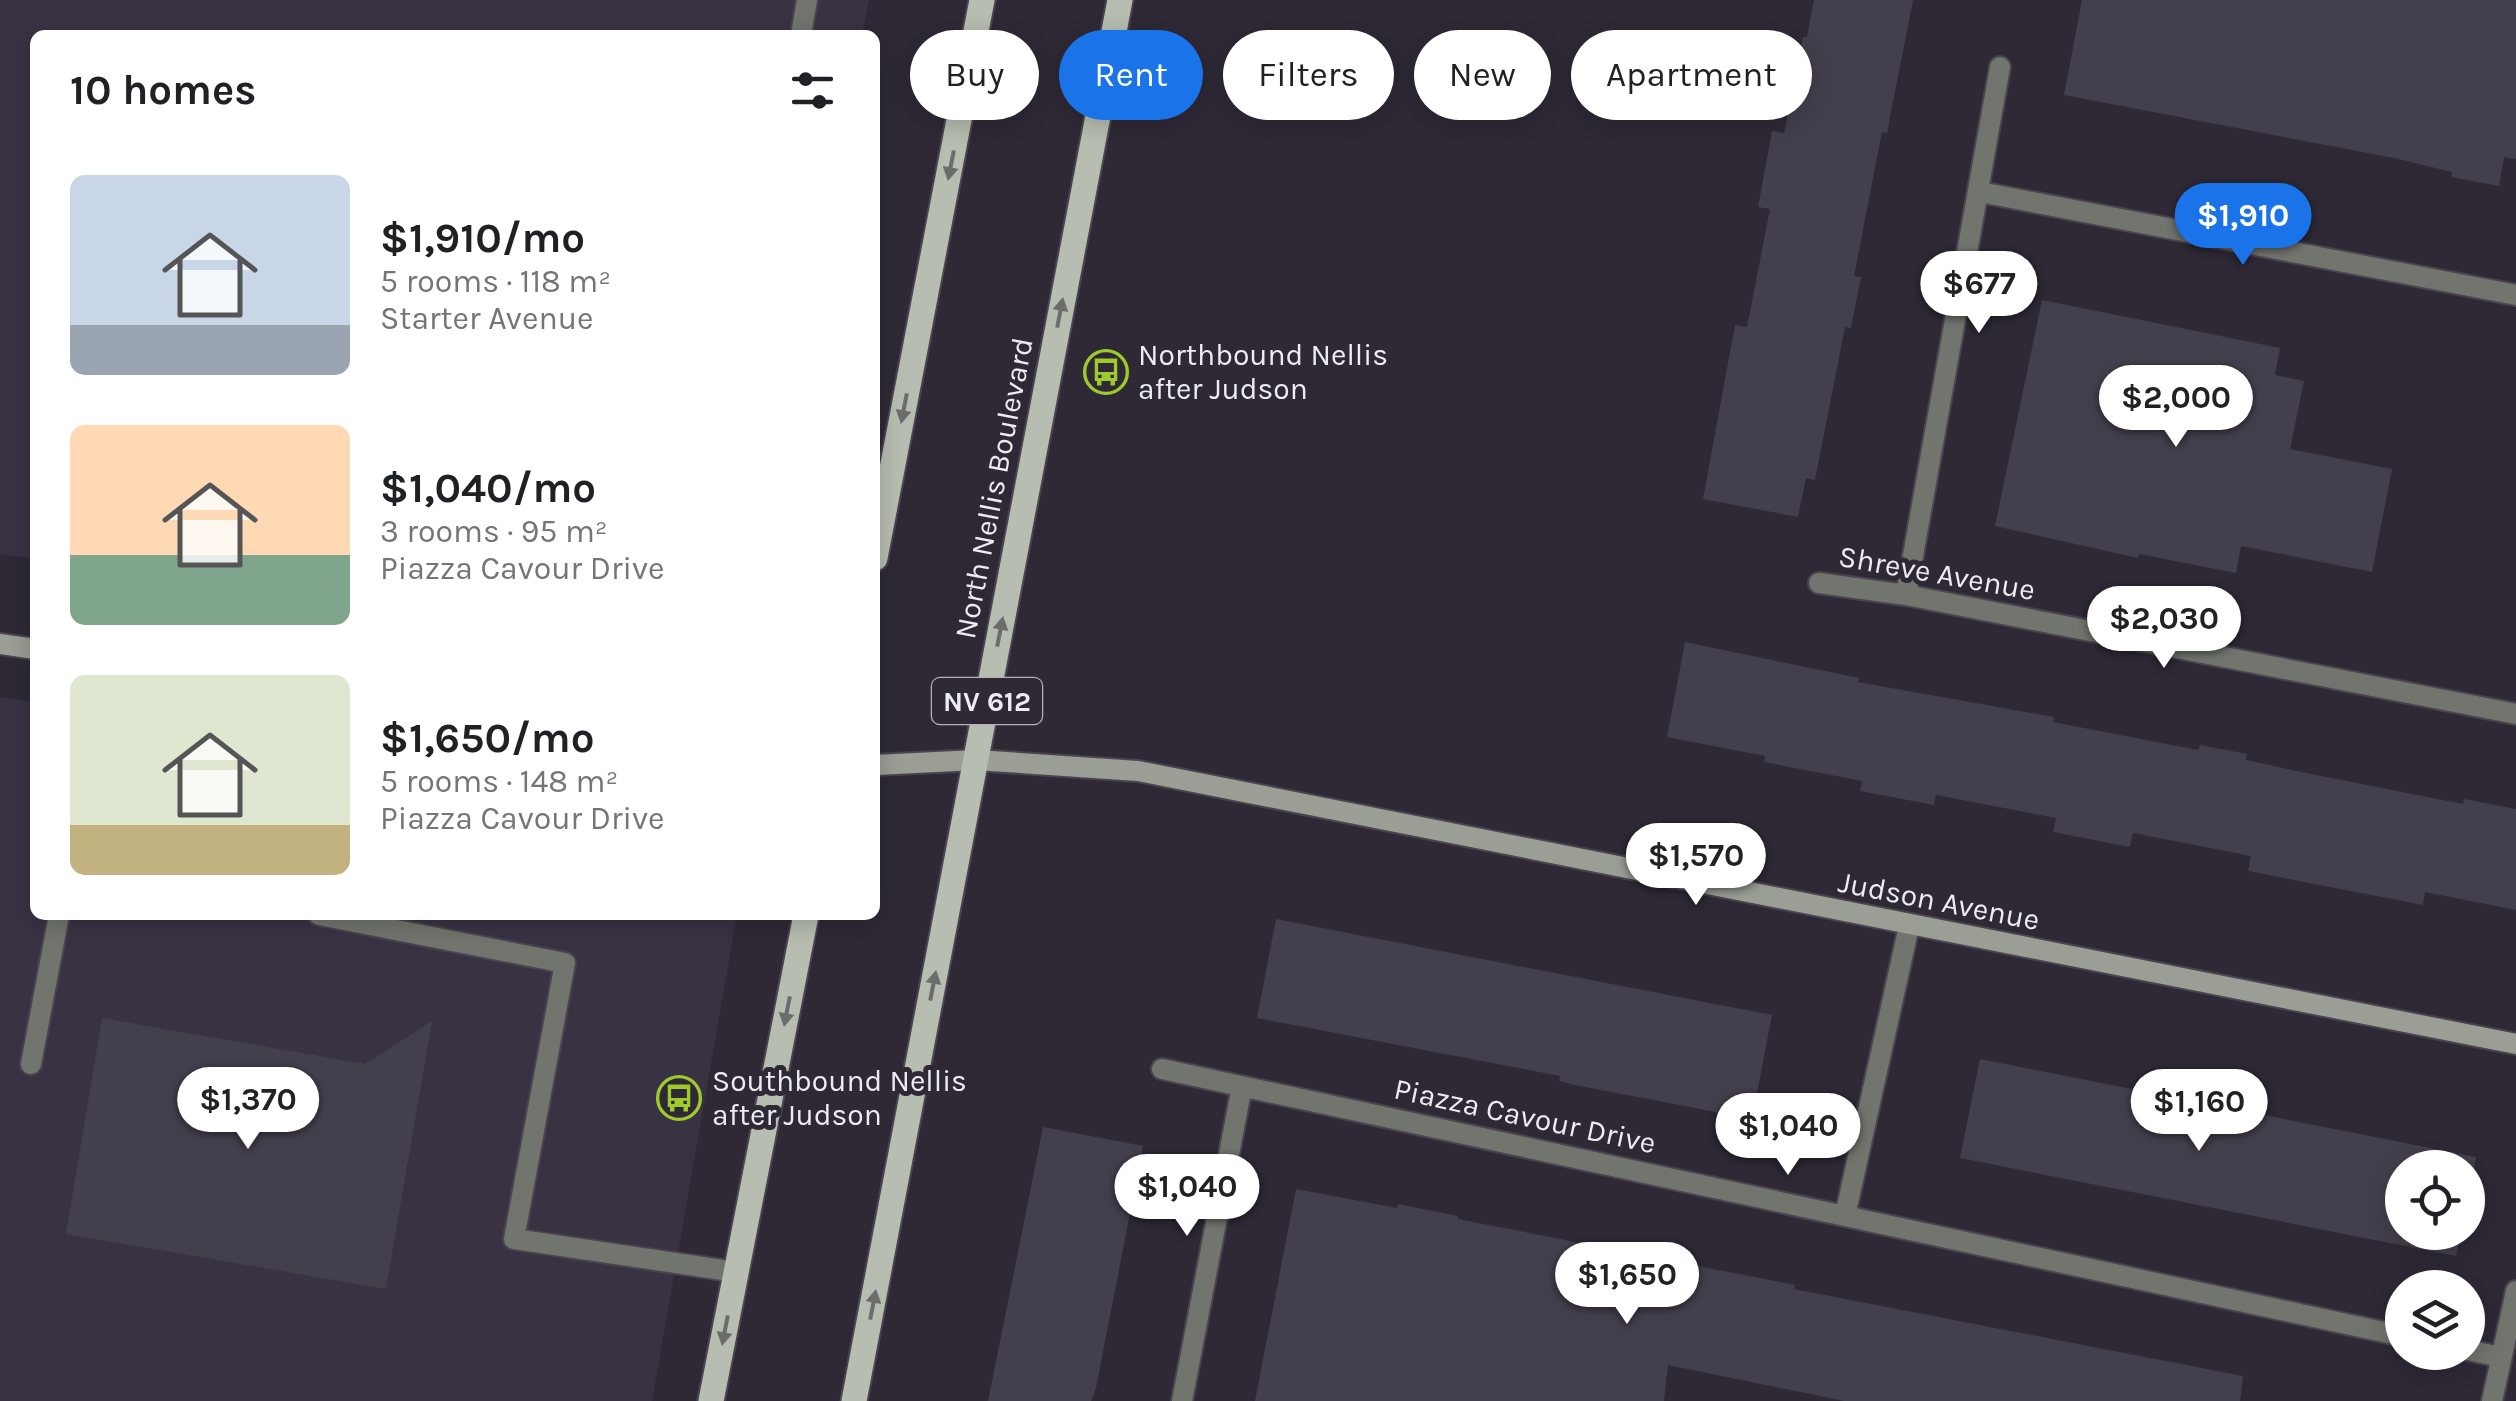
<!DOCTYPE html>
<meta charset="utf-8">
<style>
body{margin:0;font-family:Karla,sans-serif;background:#f2f2f2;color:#202124;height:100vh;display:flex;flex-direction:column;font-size:38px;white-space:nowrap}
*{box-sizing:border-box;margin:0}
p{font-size:32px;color:#757577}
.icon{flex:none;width:55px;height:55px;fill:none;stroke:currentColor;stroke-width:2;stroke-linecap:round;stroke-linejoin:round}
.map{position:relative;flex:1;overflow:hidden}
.details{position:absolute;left:30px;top:30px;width:850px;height:890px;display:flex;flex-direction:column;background:#fff;border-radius:15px;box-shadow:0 5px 25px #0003}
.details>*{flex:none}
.hud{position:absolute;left:910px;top:30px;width:950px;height:90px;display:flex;gap:20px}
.fabs{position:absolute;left:2385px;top:1150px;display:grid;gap:20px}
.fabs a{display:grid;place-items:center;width:100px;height:100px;border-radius:50%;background:#fff;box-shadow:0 5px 25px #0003;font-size:50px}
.price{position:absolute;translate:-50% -85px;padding:0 22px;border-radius:35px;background:#fff;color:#222;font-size:32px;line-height:65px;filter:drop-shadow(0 2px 5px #0008)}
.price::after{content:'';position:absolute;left:50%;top:60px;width:30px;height:22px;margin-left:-15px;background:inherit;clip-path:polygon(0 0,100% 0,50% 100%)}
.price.current{background:#1a73e8;color:#fff}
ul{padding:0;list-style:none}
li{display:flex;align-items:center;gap:30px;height:250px;padding:0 40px}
li span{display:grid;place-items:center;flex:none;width:280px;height:200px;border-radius:15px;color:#555}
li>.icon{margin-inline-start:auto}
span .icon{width:120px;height:120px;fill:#fffc;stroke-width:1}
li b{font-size:42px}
h2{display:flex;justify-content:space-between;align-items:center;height:120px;padding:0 40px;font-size:42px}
.pill{padding:0 35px;border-radius:45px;background:#fff;box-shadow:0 5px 25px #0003;font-size:35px;line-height:90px}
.pill.current{background:#1a73e8;color:#fff}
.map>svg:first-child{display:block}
</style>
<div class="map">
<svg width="2516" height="1401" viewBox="0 0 2516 1401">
<rect width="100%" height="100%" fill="#2e2935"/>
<path fill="#393243" d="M0 0H869L862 35H35V559L0 554Z
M0 697 35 702V915H737L652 1401H0Z"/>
<path fill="#443f4c" d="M1814 0H1913L1887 133 1882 132 1854 276 1861 277 1851 328 1845 327 1815 480 1806 478 1798 517 1703 499 1735 325 1747 327 1770 209 1758 207 1772 131 1784 133 1803 37H1807Z
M2082 0H2516V159L2504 157 2499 186 2451 177 2452 172 2394 158 2064 95Z
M2042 300 2280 348 2275 375 2304 381 2290 449 2392 469 2372 572 2241 546 2236 573 2139 554 2138 558 1995 526Z
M1685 642 1859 678 1858 682 2054 717 2053 722 2198 750 2200 745 2247 754 2246 760 2306 773 2463 804 2464 799 2516 809V910L2425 892 2423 905 2248 871 2251 856 2133 833 2130 847 2053 832 2056 818 1936 795 1934 805 1860 791 1862 781 1764 762 1765 756 1667 737Z
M1276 919 1772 1015 1752 1119 1575 1085 1559 1081 1560 1076 1257 1018Z
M102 1018 365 1064 432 1021 386 1289 66 1234Z
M1980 1059 2476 1157 2468 1199V1168H2402V1232H2461L2456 1256 1960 1158Z
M1043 1127 1143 1146 1096 1388 1091 1401H988Z
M1296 1189 1397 1208 1398 1204 1458 1216V1219L1795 1285 1794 1289 2243 1376 2240 1401H1844L1668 1365 1664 1401H1255Z"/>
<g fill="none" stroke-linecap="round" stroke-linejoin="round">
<g stroke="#49444f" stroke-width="24">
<path id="lane" d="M801 35 807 0
M319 915 565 963 514 1239 736 1272
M31 1064 59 915"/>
</g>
<g stroke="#49444f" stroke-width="24">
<path id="street" d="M1980 192 2516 295
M1819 583 1906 595 2516 714
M1906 595 2000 67
M1162 1069 2402 1336
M1845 1216 1909 926
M2468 1350 2500 1357
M1182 1401 1242 1086
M2492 1401 2516 1291"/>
</g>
<g stroke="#49444f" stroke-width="24">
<path id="secondary" d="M0 644 35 649
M875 765 976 760 1138 771 2516 1044"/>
</g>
<g stroke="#49444f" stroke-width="29">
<path id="primary" d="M875 558 982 0
M711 1401 806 915
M854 1401 1120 0"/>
</g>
<use href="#lane" stroke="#72756e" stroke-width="20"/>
<use href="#street" stroke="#72756e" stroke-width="20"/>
<use href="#secondary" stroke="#9a9e94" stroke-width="20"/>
<use href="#primary" stroke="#b8bdb1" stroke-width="25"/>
</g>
<defs><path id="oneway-solid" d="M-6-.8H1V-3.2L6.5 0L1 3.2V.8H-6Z" transform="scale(2.5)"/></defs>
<g fill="#6c6c6d">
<use href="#oneway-solid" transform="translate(951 165) rotate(101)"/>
<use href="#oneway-solid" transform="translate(1060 313) rotate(-79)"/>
<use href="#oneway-solid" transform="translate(904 408) rotate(101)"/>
<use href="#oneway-solid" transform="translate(1000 632) rotate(-79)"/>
<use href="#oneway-solid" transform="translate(933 986) rotate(-79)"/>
<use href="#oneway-solid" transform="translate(787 1011) rotate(101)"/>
<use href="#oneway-solid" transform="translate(873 1305) rotate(-79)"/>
<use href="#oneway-solid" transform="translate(725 1330) rotate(101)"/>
</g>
<defs>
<g id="bus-ring" transform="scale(2.25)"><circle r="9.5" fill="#2e2935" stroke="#9fca2c" stroke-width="1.5"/><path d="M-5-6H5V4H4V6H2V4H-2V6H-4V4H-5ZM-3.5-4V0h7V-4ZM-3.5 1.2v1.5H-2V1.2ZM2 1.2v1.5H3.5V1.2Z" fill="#9fca2c"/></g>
</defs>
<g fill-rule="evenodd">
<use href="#bus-ring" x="1106" y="372"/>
<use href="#bus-ring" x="679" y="1098"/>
</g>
<g text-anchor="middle" stroke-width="10" stroke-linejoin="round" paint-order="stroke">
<rect fill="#2e2935" stroke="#b4b1b9" stroke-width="2.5" x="932" y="678" width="110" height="46" rx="8"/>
<g font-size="28" font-weight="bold" fill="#eeebf2">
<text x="987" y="711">NV 612</text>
</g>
<g font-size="30" fill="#eeebf2" stroke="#2e2935" text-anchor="start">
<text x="1138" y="365">Northbound Nellis<tspan x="1138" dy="34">after Judson</tspan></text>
<text x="712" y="1091">Southbound Nellis<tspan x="712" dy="34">after Judson</tspan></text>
</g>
<g font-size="30" fill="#eeebf2" stroke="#2e2935">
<text transform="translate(994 488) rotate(-79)" y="10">North Nellis Boulevard</text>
<text transform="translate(1937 573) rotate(10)" y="10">Shreve Avenue</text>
<text transform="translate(1939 901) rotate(11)" y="10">Judson Avenue</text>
<text transform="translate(1525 1116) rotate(12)" y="10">Piazza Cavour Drive</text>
</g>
</g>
</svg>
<div class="fabs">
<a><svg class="icon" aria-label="locate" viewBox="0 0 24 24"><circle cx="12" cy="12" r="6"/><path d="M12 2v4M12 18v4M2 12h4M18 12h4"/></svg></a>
<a><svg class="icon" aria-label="layers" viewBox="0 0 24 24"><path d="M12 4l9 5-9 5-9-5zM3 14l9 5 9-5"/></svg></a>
</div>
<b class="price current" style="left:2243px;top:268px">$1,910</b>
<b class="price" style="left:1979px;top:336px">$677</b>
<b class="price" style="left:2176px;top:450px">$2,000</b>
<b class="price" style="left:2164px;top:671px">$2,030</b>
<b class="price" style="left:1696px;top:908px">$1,570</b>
<b class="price" style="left:248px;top:1152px">$1,370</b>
<b class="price" style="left:2199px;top:1154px">$1,160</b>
<b class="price" style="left:1788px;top:1178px">$1,040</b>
<b class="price" style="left:1187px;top:1239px">$1,040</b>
<b class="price" style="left:1627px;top:1327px">$1,650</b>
<div class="hud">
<a class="pill">Buy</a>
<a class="pill current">Rent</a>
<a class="pill">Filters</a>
<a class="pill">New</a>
<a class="pill">Apartment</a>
</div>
<section class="details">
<h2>10 homes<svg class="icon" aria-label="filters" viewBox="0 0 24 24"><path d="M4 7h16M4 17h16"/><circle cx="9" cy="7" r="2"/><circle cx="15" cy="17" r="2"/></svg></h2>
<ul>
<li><span style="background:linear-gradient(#c9d6e8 75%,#9aa5b1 0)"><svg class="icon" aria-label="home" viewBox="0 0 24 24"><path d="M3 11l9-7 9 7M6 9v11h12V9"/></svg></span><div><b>$1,910/mo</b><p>5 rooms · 118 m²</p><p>Starter Avenue</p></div></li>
<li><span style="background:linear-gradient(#ffd9b3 65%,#7fa58c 0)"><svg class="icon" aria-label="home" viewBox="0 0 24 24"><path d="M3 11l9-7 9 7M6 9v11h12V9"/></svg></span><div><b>$1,040/mo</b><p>3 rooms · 95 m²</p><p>Piazza Cavour Drive</p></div></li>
<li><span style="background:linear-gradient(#dfe7d0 75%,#c2b280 0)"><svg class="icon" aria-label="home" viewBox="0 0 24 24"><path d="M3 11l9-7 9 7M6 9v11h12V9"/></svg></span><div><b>$1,650/mo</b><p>5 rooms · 148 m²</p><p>Piazza Cavour Drive</p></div></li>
</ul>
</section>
</div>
